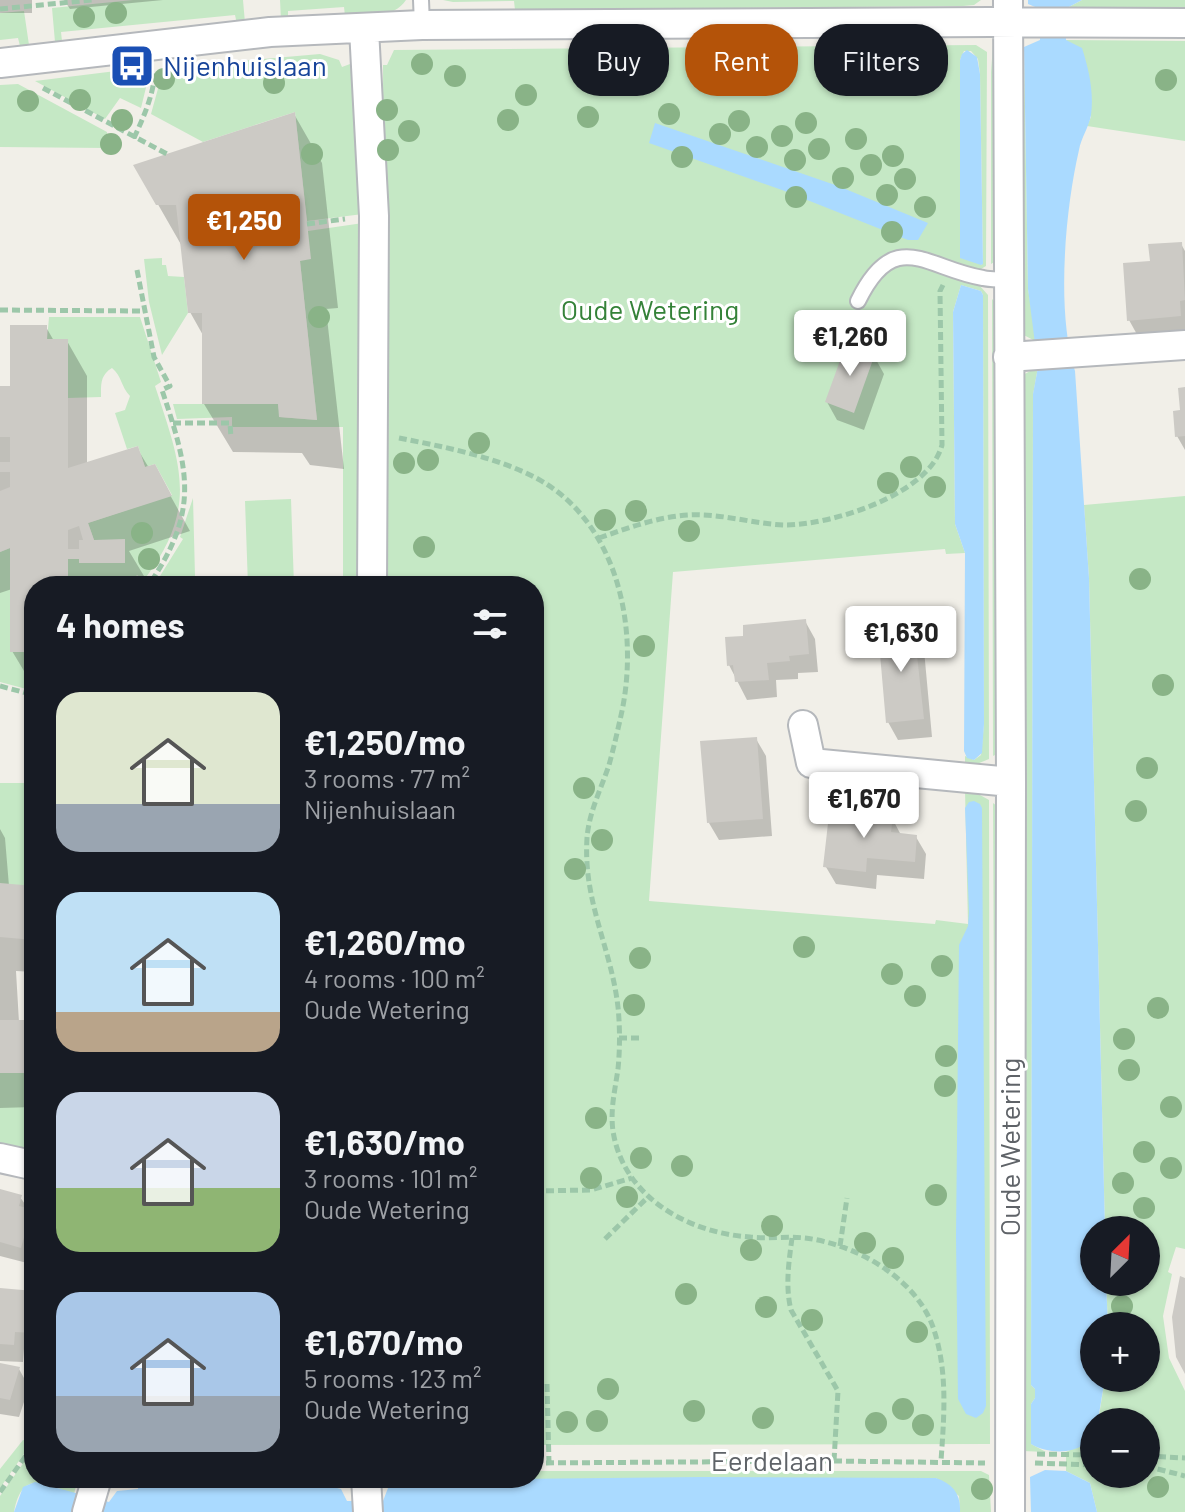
<!DOCTYPE html>
<meta charset="utf-8">
<style>
body{margin:0;font-family:Barlow,sans-serif;background:#242831;color:#f1f3f6;height:100vh;display:flex;flex-direction:column;font-size:30px;white-space:nowrap}
*{box-sizing:border-box;margin:0}
p{font-size:26px;color:#9ea1a6}
.icon{flex:none;width:44px;height:44px;fill:none;stroke:currentColor;stroke-width:2;stroke-linecap:round;stroke-linejoin:round}
.map{position:relative;flex:1;overflow:hidden}
.drawer{position:absolute;left:24px;top:576px;width:520px;height:912px;display:flex;flex-direction:column;background:#171b24;border-radius:32px;box-shadow:0 2px 6px #0004}
.drawer>*{flex:none}
.hud{position:absolute;left:568px;top:24px;width:496px;height:72px;display:flex;gap:16px}
.needle{width:52px;rotate:24deg}
.buttons{position:absolute;left:1080px;top:1216px;display:grid;gap:16px}
.buttons a{display:grid;place-items:center;width:80px;height:80px;border-radius:50%;background:#171b24;box-shadow:0 2px 6px #0004;font-size:40px}
.price{position:absolute;translate:-50% -68px;padding:0 18px;border-radius:8px;background:#fff;color:#222;font-size:26px;line-height:52px;filter:drop-shadow(0 2px 4px #0008)}
.price::after{content:'';position:absolute;left:50%;top:48px;width:24px;height:18px;margin-left:-12px;background:inherit;clip-path:polygon(0 0,100% 0,50% 100%)}
.price.on{background:#b45309;color:#fff}
ul{padding:0;list-style:none}
li{display:flex;align-items:center;gap:24px;height:200px;padding:0 32px}
li span{display:grid;place-items:center;flex:none;width:224px;height:160px;border-radius:24px;color:#555}
li>.icon{margin-inline-start:auto}
span .icon{width:96px;height:96px;fill:#fffc;stroke-width:1}
li b{font-size:34px}
h2{display:flex;justify-content:space-between;align-items:center;height:96px;padding:0 32px;font-size:34px}
.tag{padding:0 28px;border-radius:32px;background:#171b24;box-shadow:0 2px 6px #0004;font-size:28px;line-height:72px}
.tag.on{background:#b45309;color:#fff}
.map>svg:first-child{display:block}
</style>
<div class="map">
<svg width="1185" height="1512" viewBox="0 0 1185 1512">
<rect width="100%" height="100%" fill="#f1efe8"/>
<path fill="#c5e8c5" fill-rule="evenodd" d="M133 0H243L245 23 237 24 235 15 61 32 62 41 55 42 52 8Z
M280 0H406C394 19 365 15 345 16L344 7 288 11V19L281 20Z
M443 0H981L974 5 963 6 515 10 514 1 453 2Z
M1082 0H1185V12L1065 9Z
M24 11 29 45 20 46 18 38 0 40V13Z
M1066 40 1185 41V141L1087 126 1091 117Z
M976 45 987 52 986 266 981 269 980 286 988 295 989 759 972 766H965V756L974 760 981 755 984 724 983 295 981 291 961 285 953 312 955 524 965 553 946 554 945 549 673 572 649 901 935 924 936 920 968 924 965 790H971L989 800 990 1444 534 1445V586H385L383 65H387L394 50ZM964 51H971L978 59 980 74 983 263 981 265 960 60Z
M993 45 996 51V261L991 264V72Z
M1024 47 1028 289 1037 342 1020 333 1019 50Z
M320 54 339 60 342 67 350 64 362 142 363 214 307 221 295 112 203 142 151 114 162 74 182 73V66Z
M151 67 141 108 120 98 105 119 35 81 116 71 118 81 140 77 138 69Z
M18 84 107 132 106 148 0 147V85Z
M363 223V586H343V427H232V417L177 419 173 404H278L280 417 317 420 300 261 308 231Z
M162 258V265H166L168 276 184 277 188 313 162 355 149 302 144 259Z
M992 299 996 303 997 754 993 756Z
M49 317H140L161 382 155 386C181 465 199 508 144 580L137 575 129 586H68V559H79L80 563H125V540H94L88 523 172 495 155 464 145 467 138 446 127 449 115 413 125 410 130 396C121 387 122 376 112 368 100 375 101 385 101 397L68 398 47 340Z
M1038 367 1033 395 1031 1385 1035 1389V1398L1031 1404V1444L1046 1452 1023 1451 1019 377Z
M1185 496V1249L1176 1247 1168 1272 1172 1274 1163 1316 1169 1358 1185 1391V1512H1097L1090 1483 1066 1471V1452L1090 1440 1094 1433V1474H1146V1422H1098L1105 1378H1146V1326H1108L1106 1282H1146V1230H1105L1089 578 1084 505Z
M193 498 195 576H160L183 539 180 537Z
M291 499 294 586H248L245 501Z
M10 548 33 652 34 691 0 682V552Z
M0 783H34V887L0 884Z
M993 803 997 806 999 1444H996Z
M0 1068H34V1160L30 1152 0 1144Z
M23 1440 33 1441 0 1488V1469Z
M34 1448V1478H78L74 1494C44 1484 22 1469 14 1512H0V1496Z
M534 1471H981L989 1475 991 1512H960L959 1496 936 1478 405 1480 395 1483 394 1478H534Z
M138 1478H325V1487L138 1486Z"/>
<path fill="#aadaff" d="M1028 0H1082L1065 9 1066 40 1082 48C1089 70 1094 92 1091 115 1089 127 1081 138 1079 150 1065 210 1056 313 1075 371L1089 578 1105 1230H1094V1282H1106L1108 1326H1094V1378H1105L1098 1420 1094 1422C1094 1455 1053 1457 1031 1444V1404L1035 1398V1389L1031 1385 1033 394 1038 367 1028 289 1024 47 1040 40V9L1028 4Z
M967 50 977 57 980 74 983 264 981 265 960 258V60L962 54Z
M655 123 838 186 928 223 918 240H908L782 190 649 143Z
M961 285 981 291 983 295 984 724 982 753 974 760 967 758 964 751 965 553 955 524 953 312Z
M974 801 980 804 982 808 986 1406 983 1413 976 1418 966 1414 958 1399 956 1237 959 945 968 926 969 912 965 808 969 802Z
M1045 1470 1066 1471 1090 1483 1097 1512H1031L1030 1477Z
M704 1477 936 1478C953 1484 961 1494 960 1512H14L23 1487 35 1482 109 1502 117 1491 138 1489V1486L324 1487 325 1485 341 1489 347 1501H383L388 1488 405 1480Z"/>
<path fill="#0003" d="M0 0H32V13H0Z
M64 0H163L70 9Z
M294 114 322 163 338 308 326 309 344 469 310 465 302 453 233 452 204 404V337L190 312 183 248 136 166Z
M1181 244 1185 251V334L1139 338 1129 320 1152 263Z
M46 327 54 341H67L87 376V464L137 448 149 468 154 466 190 531 129 551 144 576V586H34L33 686 12 651V589L0 593V388H12Z
M874 356 884 374 864 430 837 420 827 402Z
M1185 389V450L1177 436Z
M805 621 815 639 818 672 798 673V679L776 680 777 697 747 700 729 665Z
M912 621 923 639 932 737 898 740 888 722 899 632Z
M756 739 766 756 772 836 719 840 709 823Z
M870 812 873 816 892 818 901 835 916 837 926 854 924 879 877 875 876 889 836 884 826 867Z
M0 829 5 838 9 886 34 888V972L16 971 19 1022 34 1021V1107L0 1108Z
M0 1191 20 1197 34 1217V1253L31 1264 0 1256Z
M0 1290 34 1293V1350L24 1349 23 1362 0 1361Z
M0 1365 19 1369 29 1387 19 1417 0 1414Z"/>
<path fill="#cccac5" fill-rule="evenodd" d="M295 112 311 259 300 261 317 420 279 417 278 404H202V313H188L176 205H156L133 165Z
M1182 242 1185 300 1180 301 1181 316 1127 321 1123 263 1150 261 1148 244Z
M10 325H47V339H68V468L138 446 145 467 155 464 172 496 88 523 94 540 125 539V563H79V559H68V586H34V652H10V548L0 552V491L10 487V472H0V462H10V437H0V386H10ZM79 526 83 540H79V549H68V530Z
M846 344 875 354 854 413 825 402Z
M1185 387V436L1175 437 1173 411 1180 410 1178 388Z
M806 619 809 654 789 656 790 661 767 663 769 680 735 682 733 665 727 666 725 637 743 636V625Z
M913 619 924 719 886 723 878 631 897 630 896 621Z
M757 737 763 819 707 823 700 741Z
M830 806 871 810V814L893 816 891 832 917 835 915 862 867 858 866 872 823 867Z
M0 883 34 886V940L0 937Z
M0 1020H34V1073H0Z
M0 1189 22 1195 19 1206 32 1209 21 1248 0 1242Z
M28 1270H34V1284H28Z
M1180 1276 1185 1278V1374L1176 1357 1172 1317Z
M0 1288 34 1291V1333L15 1332 14 1345 0 1344Z
M0 1363 20 1367 10 1400 0 1398Z"/>
<g fill="none" stroke-linecap="round" stroke-linejoin="round">
<g stroke="#b5b8bc" stroke-width="18">
<path id="lane" d="M421 0 422 25
M858 301C895 225 927 269 983 278 991 280 1000 279 1008 280"/>
</g>
<g stroke="#b5b8bc" stroke-width="32">
<path id="street" d="M1008 0 1011 782 1010 1512
M364 29 374 216 372 586
M0 63 270 32 422 25 991 22 1185 23
M1008 357 1185 345
M803 725 811 763 1011 782
M0 1158 27 1164
M366 1478 368 1512
M87 1512 97 1478"/>
</g>
<path stroke="#9cc7a9" stroke-width="5" stroke-dasharray="8 4" stroke-linecap="butt" d="M0 9 92 0
M43 88 167 154
M134 138C144 116 154 94 155 70
M307 224 345 219
M137 270 154 357 170 386 162 390C189 471 200 511 148 586
M0 310 144 311
M173 423H230L231 438
M399 438C445 447 497 457 538 479 618 523 639 628 622 711 618 729 614 747 609 765 601 789 589 812 587 838 583 902 611 947 618 1007 620 1027 620 1049 618 1069 615 1090 610 1110 613 1131 623 1197 688 1233 750 1237 768 1239 787 1236 805 1238 856 1244 918 1279 934 1330 948 1373 944 1417 941 1461
M599 538C628 528 657 517 688 515 721 513 753 524 785 525 831 525 929 495 942 445L940 291 943 285
M0 686 34 695
M619 1038H642
M534 1191 591 1190 632 1178
M792 1238C789 1261 785 1286 791 1310L838 1391 834 1461
M605 1239 648 1197
M840 1246 847 1198
M547 1384 549 1463
M1037 1454 1094 1455
M1146 1456 1185 1458
M534 1463 834 1461 985 1463
M1035 1463 1094 1465
M1146 1466 1185 1476
M0 1492 34 1444"/>
<use href="#lane" stroke="#fff" stroke-width="14"/>
<use href="#street" stroke="#fff" stroke-width="28"/>
</g>
<g fill="#89b387">
<circle cx="116" cy="13" r="11"/>
<circle cx="84" cy="17" r="11"/>
<circle cx="422" cy="64" r="11"/>
<circle cx="825" cy="67" r="11"/>
<circle cx="748" cy="68" r="11"/>
<circle cx="896" cy="69" r="11"/>
<circle cx="455" cy="76" r="11"/>
<circle cx="164" cy="79" r="11"/>
<circle cx="1166" cy="80" r="11"/>
<circle cx="274" cy="83" r="11"/>
<circle cx="526" cy="95" r="11"/>
<circle cx="80" cy="100" r="11"/>
<circle cx="28" cy="101" r="11"/>
<circle cx="387" cy="110" r="11"/>
<circle cx="669" cy="114" r="11"/>
<circle cx="588" cy="117" r="11"/>
<circle cx="122" cy="120" r="11"/>
<circle cx="508" cy="120" r="11"/>
<circle cx="739" cy="121" r="11"/>
<circle cx="806" cy="123" r="11"/>
<circle cx="409" cy="131" r="11"/>
<circle cx="720" cy="134" r="11"/>
<circle cx="782" cy="136" r="11"/>
<circle cx="856" cy="139" r="11"/>
<circle cx="111" cy="144" r="11"/>
<circle cx="757" cy="147" r="11"/>
<circle cx="819" cy="149" r="11"/>
<circle cx="388" cy="150" r="11"/>
<circle cx="312" cy="154" r="11"/>
<circle cx="893" cy="156" r="11"/>
<circle cx="682" cy="157" r="11"/>
<circle cx="795" cy="160" r="11"/>
<circle cx="871" cy="165" r="11"/>
<circle cx="843" cy="178" r="11"/>
<circle cx="905" cy="179" r="11"/>
<circle cx="887" cy="195" r="11"/>
<circle cx="796" cy="197" r="11"/>
<circle cx="925" cy="207" r="11"/>
<circle cx="892" cy="232" r="11"/>
<circle cx="319" cy="317" r="11"/>
<circle cx="479" cy="443" r="11"/>
<circle cx="428" cy="460" r="11"/>
<circle cx="404" cy="463" r="11"/>
<circle cx="911" cy="467" r="11"/>
<circle cx="888" cy="483" r="11"/>
<circle cx="935" cy="487" r="11"/>
<circle cx="636" cy="511" r="11"/>
<circle cx="605" cy="520" r="11"/>
<circle cx="689" cy="531" r="11"/>
<circle cx="142" cy="533" r="11"/>
<circle cx="424" cy="547" r="11"/>
<circle cx="149" cy="559" r="11"/>
<circle cx="1140" cy="579" r="11"/>
<circle cx="644" cy="646" r="11"/>
<circle cx="1163" cy="685" r="11"/>
<circle cx="1147" cy="768" r="11"/>
<circle cx="584" cy="788" r="11"/>
<circle cx="1136" cy="811" r="11"/>
<circle cx="602" cy="840" r="11"/>
<circle cx="575" cy="869" r="11"/>
<circle cx="804" cy="947" r="11"/>
<circle cx="640" cy="958" r="11"/>
<circle cx="942" cy="966" r="11"/>
<circle cx="892" cy="974" r="11"/>
<circle cx="915" cy="996" r="11"/>
<circle cx="634" cy="1005" r="11"/>
<circle cx="1158" cy="1008" r="11"/>
<circle cx="1124" cy="1039" r="11"/>
<circle cx="946" cy="1056" r="11"/>
<circle cx="1129" cy="1070" r="11"/>
<circle cx="945" cy="1086" r="11"/>
<circle cx="1171" cy="1107" r="11"/>
<circle cx="596" cy="1118" r="11"/>
<circle cx="1144" cy="1152" r="11"/>
<circle cx="641" cy="1158" r="11"/>
<circle cx="682" cy="1166" r="11"/>
<circle cx="1171" cy="1168" r="11"/>
<circle cx="591" cy="1178" r="11"/>
<circle cx="1123" cy="1183" r="11"/>
<circle cx="936" cy="1195" r="11"/>
<circle cx="627" cy="1197" r="11"/>
<circle cx="1144" cy="1208" r="11"/>
<circle cx="772" cy="1226" r="11"/>
<circle cx="865" cy="1243" r="11"/>
<circle cx="751" cy="1250" r="11"/>
<circle cx="893" cy="1258" r="11"/>
<circle cx="686" cy="1294" r="11"/>
<circle cx="1122" cy="1306" r="11"/>
<circle cx="766" cy="1307" r="11"/>
<circle cx="812" cy="1320" r="11"/>
<circle cx="917" cy="1332" r="11"/>
<circle cx="608" cy="1389" r="11"/>
<circle cx="903" cy="1409" r="11"/>
<circle cx="694" cy="1411" r="11"/>
<circle cx="763" cy="1418" r="11"/>
<circle cx="597" cy="1421" r="11"/>
<circle cx="567" cy="1422" r="11"/>
<circle cx="876" cy="1423" r="11"/>
<circle cx="923" cy="1425" r="11"/>
<circle cx="1158" cy="1487" r="11"/>
<circle cx="982" cy="1489" r="11"/>
</g>
<defs>
<g id="bus-square" transform="scale(2.3)"><rect x="-9" y="-9" width="18" height="18" rx="4" fill="#1a4fb4" stroke="#fff"/><path d="M-5-6H5V4H4V6H2V4H-2V6H-4V4H-5ZM-3.5-4V0h7V-4ZM-3.5 1.2v1.5H-2V1.2ZM2 1.2v1.5H3.5V1.2Z" fill="#fff"/></g>
</defs>
<g fill-rule="evenodd">
<use href="#bus-square" x="132" y="66"/>
</g>
<g text-anchor="middle" stroke-width="6" stroke-linejoin="round" paint-order="stroke">
<g font-size="28" fill="#164399" stroke="#fff" text-anchor="start">
<text x="163" y="76">Nijenhuislaan</text>
</g>
<g font-size="28" fill="#348238" stroke="#fff">
<text x="650" y="320">Oude Wetering</text>
</g>
<g font-size="28" fill="#5f6368" stroke="#fff">
<text transform="translate(1010 1147) rotate(-90)" y="10">Oude Wetering</text>
<text x="772" y="1471">Eerdelaan</text>
</g>
</g>
</svg>
<div class="buttons">
<a><svg class="needle" viewBox="-14 -14 28 28"><path d="M0-13l5 13h-10z" fill="#e53935"/><path d="M0 13l5-13h-10z" fill="#9ea1a6"/></svg></a>
<a>+</a>
<a>−</a>
</div>
<b class="price on" style="left:244px;top:262px">€1,250</b>
<b class="price" style="left:850px;top:378px">€1,260</b>
<b class="price" style="left:901px;top:674px">€1,630</b>
<b class="price" style="left:864px;top:840px">€1,670</b>
<div class="hud">
<a class="tag">Buy</a>
<a class="tag on">Rent</a>
<a class="tag">Filters</a>
</div>
<section class="drawer">
<h2>4 homes<svg class="icon" aria-label="filters" viewBox="0 0 24 24"><path d="M4 7h16M4 17h16"/><circle cx="9" cy="7" r="2"/><circle cx="15" cy="17" r="2"/></svg></h2>
<ul>
<li><span style="background:linear-gradient(#dfe7d0 70%,#9aa5b1 0)"><svg class="icon" aria-label="home" viewBox="0 0 24 24"><path d="M3 11l9-7 9 7M6 9v11h12V9"/></svg></span><div><b>€1,250/mo</b><p>3 rooms · 77 m²</p><p>Nijenhuislaan</p></div></li>
<li><span style="background:linear-gradient(#bfe0f5 75%,#b9a48a 0)"><svg class="icon" aria-label="home" viewBox="0 0 24 24"><path d="M3 11l9-7 9 7M6 9v11h12V9"/></svg></span><div><b>€1,260/mo</b><p>4 rooms · 100 m²</p><p>Oude Wetering</p></div></li>
<li><span style="background:linear-gradient(#c9d6e8 60%,#8fb573 0)"><svg class="icon" aria-label="home" viewBox="0 0 24 24"><path d="M3 11l9-7 9 7M6 9v11h12V9"/></svg></span><div><b>€1,630/mo</b><p>3 rooms · 101 m²</p><p>Oude Wetering</p></div></li>
<li><span style="background:linear-gradient(#a9c7e8 65%,#9aa5b1 0)"><svg class="icon" aria-label="home" viewBox="0 0 24 24"><path d="M3 11l9-7 9 7M6 9v11h12V9"/></svg></span><div><b>€1,670/mo</b><p>5 rooms · 123 m²</p><p>Oude Wetering</p></div></li>
</ul>
</section>
</div>
